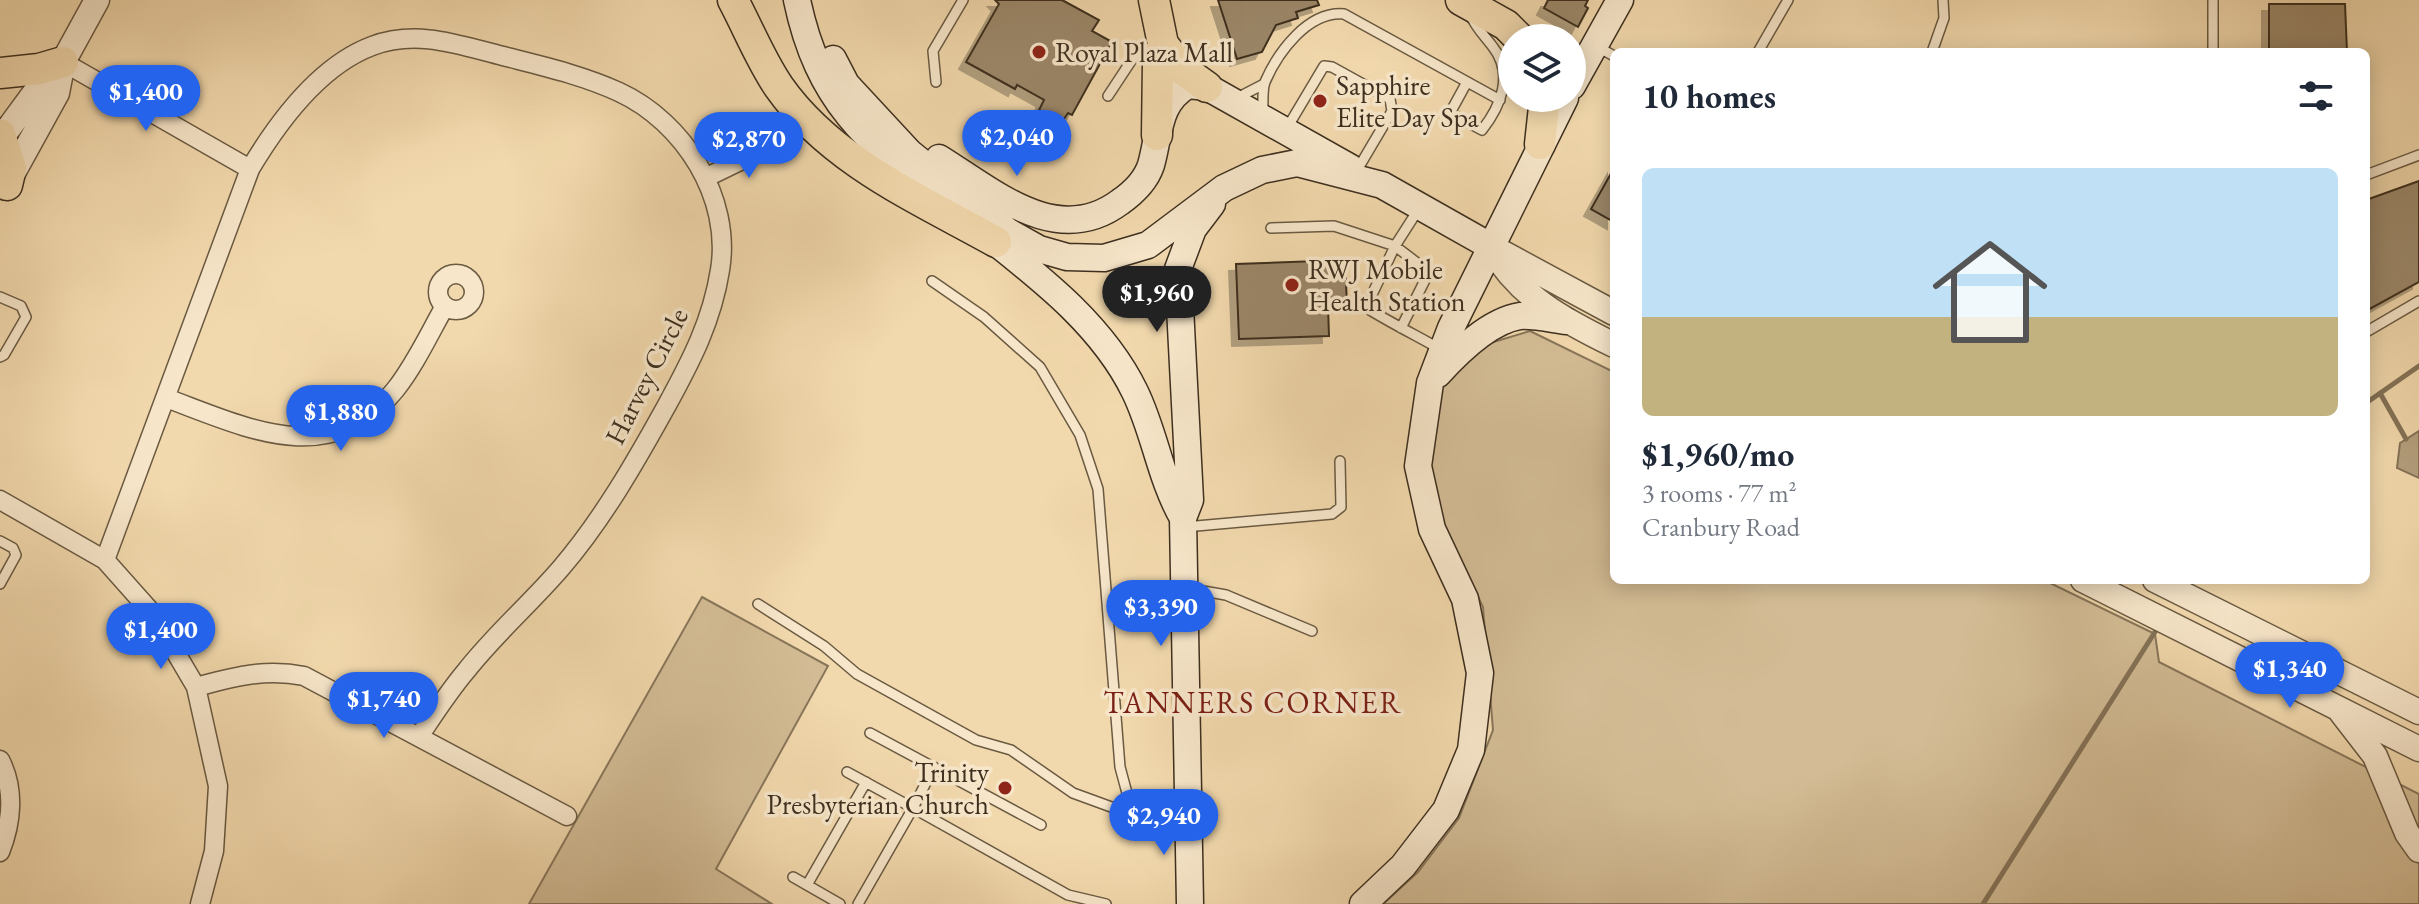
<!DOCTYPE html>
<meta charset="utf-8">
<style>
body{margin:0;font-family:"EB Garamond",serif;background:#f6f6f7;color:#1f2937;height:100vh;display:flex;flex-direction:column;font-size:30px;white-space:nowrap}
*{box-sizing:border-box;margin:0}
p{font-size:26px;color:#747a83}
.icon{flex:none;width:44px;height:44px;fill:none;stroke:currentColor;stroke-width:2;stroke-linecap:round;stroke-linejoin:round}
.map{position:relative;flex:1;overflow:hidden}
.side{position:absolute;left:1610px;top:48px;width:760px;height:536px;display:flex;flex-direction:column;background:#fff;border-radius:12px;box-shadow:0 4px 20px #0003}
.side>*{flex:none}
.controls{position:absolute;left:1498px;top:24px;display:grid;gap:16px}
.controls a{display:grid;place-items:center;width:88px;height:88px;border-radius:50%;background:#fff;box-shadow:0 4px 20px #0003;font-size:40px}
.price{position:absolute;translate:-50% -68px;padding:0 18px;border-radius:28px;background:#2563eb;color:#fff;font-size:26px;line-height:52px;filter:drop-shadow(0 2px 4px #0008)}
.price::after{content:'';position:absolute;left:50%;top:48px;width:24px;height:18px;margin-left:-12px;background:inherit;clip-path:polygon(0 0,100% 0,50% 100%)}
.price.selected{background:#222;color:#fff}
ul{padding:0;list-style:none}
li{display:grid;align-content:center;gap:16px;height:424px;padding:0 32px}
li+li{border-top:2px solid #e0e1e3}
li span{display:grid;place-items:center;height:248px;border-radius:12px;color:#555}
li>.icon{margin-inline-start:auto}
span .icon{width:144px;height:144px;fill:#fffc;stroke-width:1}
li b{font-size:34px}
h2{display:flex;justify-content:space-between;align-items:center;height:96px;padding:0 32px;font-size:34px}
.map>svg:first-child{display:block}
</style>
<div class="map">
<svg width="2419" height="904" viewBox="0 0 2419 904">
<defs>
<filter id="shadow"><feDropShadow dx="-7" dy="7" stdDeviation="0" flood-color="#0004"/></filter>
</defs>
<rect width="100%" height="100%" fill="#f2d9ad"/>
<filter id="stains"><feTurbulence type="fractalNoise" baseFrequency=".0025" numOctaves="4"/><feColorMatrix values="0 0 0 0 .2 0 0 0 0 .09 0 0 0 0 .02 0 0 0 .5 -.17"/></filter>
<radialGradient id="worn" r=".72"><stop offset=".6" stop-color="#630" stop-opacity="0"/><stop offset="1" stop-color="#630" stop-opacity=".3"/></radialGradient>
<path fill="#d3bc95" stroke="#88765a" stroke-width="2" d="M1530 331 1614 372V580H2044L2155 634 2159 662 2419 794V904H1383L1418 872 1459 818 1493 730 1483 607 1442 520 1430 461 1439 386 1487 344Z
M702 597 828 666 716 869 772 904H529Z"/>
<path fill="#b49f7d" stroke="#847257" stroke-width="2" d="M2419 431V478L2397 468 2400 443Z"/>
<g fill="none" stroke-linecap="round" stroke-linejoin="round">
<path stroke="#847257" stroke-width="5" d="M2380 393 2406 439
M2366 403 2419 366
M1983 904 2160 624"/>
</g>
<path fill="#9b8769" stroke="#3d2f1f" stroke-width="2" filter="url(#shadow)" d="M1062 0 1099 20 1092 31 1112 42 1072 115 1068 113 1062 122 1039 110 1044 100 1017 85 1015 89 966 62 999 4 995 0Z
M1218 0H1317L1319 5 1296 12 1298 18 1276 25 1262 52 1237 59Z
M1548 0H1588L1585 6 1588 8 1578 27 1544 8Z
M2269 4H2345L2347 52H2269Z
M1614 168V222L1591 209Z
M2419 181V282L2366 311V200Z
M1345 260 1347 305 1328 306 1329 336 1239 339 1236 264Z"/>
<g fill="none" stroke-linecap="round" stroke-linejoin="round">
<g stroke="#6a5a42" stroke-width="12">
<path id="service" d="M2213 0V52
M1596 46 1614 56
M1758 52 1788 0
M1932 52 1944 18 1943 0
M936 82 933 51 963 0
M1467 82 1450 113 1482 130C1501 106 1514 74 1493 47 1485 36 1476 28 1471 16
M1108 96 1137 52 1156 46
M1235 99 1264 84
M1263 113C1263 104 1262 90 1265 82 1278 52 1308 11 1344 14L1500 100
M1287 128 1324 66 1332 67 1390 99 1392 111 1356 172
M2366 175 2419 155
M1271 228 1334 226 1395 246 1418 210
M932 281 984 317 1040 367 1080 435 1098 489 1120 767 1131 808
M0 297 21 306 26 317 4 355 0 357
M1401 328 1429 272 1395 246 1369 301 1370 310C1393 324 1417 336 1440 349
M2366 332 2419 301
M1185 527 1332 514 1341 507 1340 461
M0 541 13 548 16 555 0 584
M1186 588 1226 595 1312 631
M758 604 824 646 857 674 976 740 1011 750 1073 793 1114 808 1185 809
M870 733 1041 825
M934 767 913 808 1068 895 1106 904
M847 772 913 808 858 904
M793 877 840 904
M807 885 866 782"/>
</g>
<g stroke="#6a5a42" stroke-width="21">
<path id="minor" d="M63 62 250 169
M707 177 773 145
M438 292a18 18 0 1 1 36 0a18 18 0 1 1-36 0Z
M166 398C245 427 330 471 395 390 415 365 429 334 445 306
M0 500 105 560 153 614 196 687 218 786 214 851 200 904
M105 560 250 169C278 122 319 66 372 46 417 29 459 45 503 56 542 66 582 75 619 92 684 122 732 198 720 270 712 321 691 361 667 405 636 461 603 519 561 568 531 603 495 634 466 671 449 691 435 713 420 735
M196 687C234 677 265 668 304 676L567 816
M0 760C15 789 12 822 0 852"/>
</g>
<g stroke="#6a5a42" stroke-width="27">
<path id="tertiary" d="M0 140 39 87 63 62 97 0
M8 182 57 93 63 62
M1490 246C1519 297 1563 320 1614 345
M1490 246 1614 313
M2083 580 2419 749
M2155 580 2419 712
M2341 712 2375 756 2407 833 2419 850"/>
</g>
<g stroke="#3d2f1f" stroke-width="29">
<path id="secondary" d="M797 0C819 105 869 142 949 206
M833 59 846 84 910 153 1007 231 1039 249 1067 257 1104 258 1148 245 1224 188 1262 170 1297 163 1382 185 1490 246
M1572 86 1620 0
M939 158C994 192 1057 249 1120 202 1133 193 1146 180 1151 165 1160 133 1157 103 1188 85L1207 87 1351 168
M980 230C1038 276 1102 324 1135 392 1155 433 1160 478 1183 518L1190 904
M1438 374C1458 352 1489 321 1520 316 1534 315 1551 319 1565 321
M1183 518 1190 500 1178 269 1193 229 1212 204
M1363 904 1403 866 1446 810 1471 750 1480 673 1465 599 1432 529 1418 466 1430 383 1451 328 1565 98"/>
</g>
<g stroke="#3d2f1f" stroke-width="33">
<path id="trunk" d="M733 0C748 28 761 61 779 87 831 161 919 199 996 242
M1154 0 1163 44 1158 62 1157 135
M1461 0 1506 25 1519 38
M1163 44 1182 69 1207 87
M0 73 39 69 63 62
M0 134 11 168 7 185
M1540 144 1545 98"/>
</g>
<use href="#service" stroke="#f7e6ca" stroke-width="9"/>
<use href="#minor" stroke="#f7e6ca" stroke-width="18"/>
<use href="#tertiary" stroke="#f7e6ca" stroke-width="24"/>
<use href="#secondary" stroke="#f7e6ca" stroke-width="26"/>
<use href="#trunk" stroke="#f2d9ad" stroke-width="30"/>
</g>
<g fill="#8f2418" stroke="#f7e6ca" stroke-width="3">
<circle cx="1039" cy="52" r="8"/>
<circle cx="1320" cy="101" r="8"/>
<circle cx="1292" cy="285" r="8"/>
<circle cx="1005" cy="788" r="8"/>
</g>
<g text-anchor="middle" stroke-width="7" stroke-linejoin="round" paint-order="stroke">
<g font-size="28" fill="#3d2f1f" stroke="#f7e6ca" text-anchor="start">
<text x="1055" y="62">Royal Plaza Mall</text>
<text x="1336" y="95">Sapphire<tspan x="1336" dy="32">Elite Day Spa</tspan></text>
<text x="1308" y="279">RWJ Mobile<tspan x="1308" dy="32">Health Station</tspan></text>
<text x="989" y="782" text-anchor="end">Trinity<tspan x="989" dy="32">Presbyterian Church</tspan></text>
</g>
<g font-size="28" fill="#3d2f1f" stroke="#f7e6ca">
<text transform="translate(646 376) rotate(-63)" y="10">Harvey Circle</text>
</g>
<g font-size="30" letter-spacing="2" fill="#7a1f14" stroke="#f7e6ca">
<text x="1253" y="713">TANNERS CORNER</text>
</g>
</g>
<rect width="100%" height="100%" filter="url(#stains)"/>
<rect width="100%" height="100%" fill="url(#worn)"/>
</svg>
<div class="controls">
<a><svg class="icon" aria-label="layers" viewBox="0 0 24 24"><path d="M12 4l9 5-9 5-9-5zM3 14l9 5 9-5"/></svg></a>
</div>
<b class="price" style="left:146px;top:133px">$1,400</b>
<b class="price" style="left:1017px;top:178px">$2,040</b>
<b class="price" style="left:749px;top:180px">$2,870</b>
<b class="price selected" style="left:1157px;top:334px">$1,960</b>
<b class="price" style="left:341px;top:453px">$1,880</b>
<b class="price" style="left:1161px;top:648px">$3,390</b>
<b class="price" style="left:161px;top:671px">$1,400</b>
<b class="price" style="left:2290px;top:710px">$1,340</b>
<b class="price" style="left:384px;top:740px">$1,740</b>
<b class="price" style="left:1164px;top:857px">$2,940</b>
<section class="side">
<h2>10 homes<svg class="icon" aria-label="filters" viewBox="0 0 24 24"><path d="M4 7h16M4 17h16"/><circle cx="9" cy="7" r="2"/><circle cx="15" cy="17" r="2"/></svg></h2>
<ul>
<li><span style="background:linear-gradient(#bfe0f5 60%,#c2b280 0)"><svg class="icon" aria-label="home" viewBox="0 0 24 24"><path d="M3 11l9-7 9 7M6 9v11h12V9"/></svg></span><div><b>$1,960/mo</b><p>3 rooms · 77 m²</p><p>Cranbury Road</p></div></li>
</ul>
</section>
</div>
